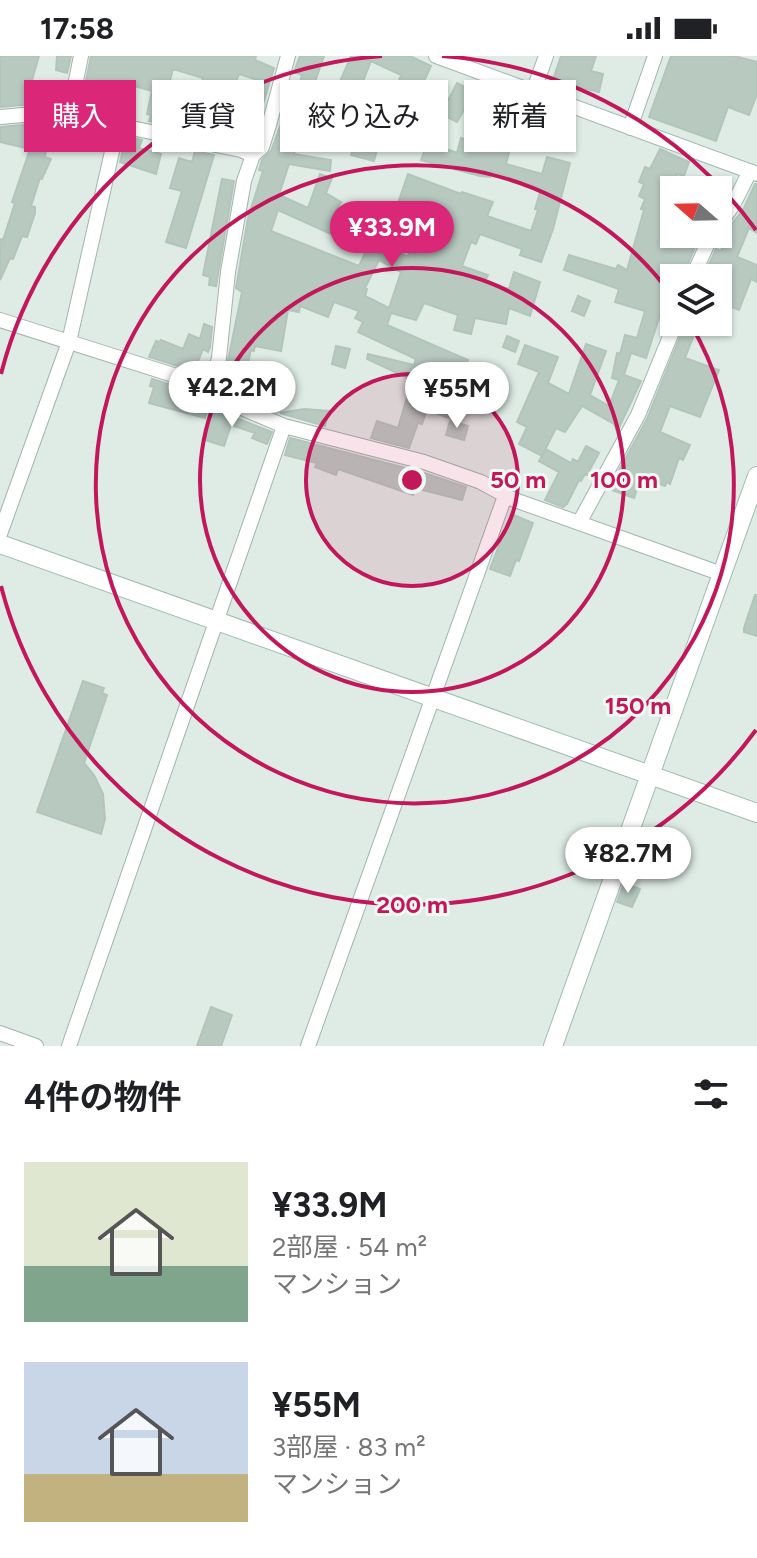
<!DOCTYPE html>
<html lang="ja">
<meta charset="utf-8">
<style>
body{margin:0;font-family:Figtree,"Noto Sans JP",sans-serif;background:#f6f6f6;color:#202124;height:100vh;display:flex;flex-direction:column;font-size:30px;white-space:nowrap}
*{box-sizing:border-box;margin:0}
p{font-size:26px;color:#757577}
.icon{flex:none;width:44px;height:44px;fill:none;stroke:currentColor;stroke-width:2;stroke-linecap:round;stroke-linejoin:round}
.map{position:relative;height:990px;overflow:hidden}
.drawer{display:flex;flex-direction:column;background:#fff;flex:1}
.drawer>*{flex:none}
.hud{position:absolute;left:24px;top:24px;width:710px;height:72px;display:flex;gap:16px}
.needle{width:52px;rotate:290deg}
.fabs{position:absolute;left:660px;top:120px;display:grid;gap:16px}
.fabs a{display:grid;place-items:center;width:72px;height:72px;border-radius:0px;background:#fff;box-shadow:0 2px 6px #0004;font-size:40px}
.price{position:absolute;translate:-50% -68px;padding:0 18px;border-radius:28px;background:#fff;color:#222;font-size:26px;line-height:52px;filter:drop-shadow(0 2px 4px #0008)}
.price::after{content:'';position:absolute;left:50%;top:48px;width:24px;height:18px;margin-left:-12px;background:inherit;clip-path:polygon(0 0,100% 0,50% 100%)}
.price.current{background:#db2777;color:#fff}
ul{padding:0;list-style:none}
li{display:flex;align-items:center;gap:24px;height:200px;padding:0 24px}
li span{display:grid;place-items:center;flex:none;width:224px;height:160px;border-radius:0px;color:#555}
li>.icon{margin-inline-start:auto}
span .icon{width:96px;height:96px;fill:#fffc;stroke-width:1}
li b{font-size:34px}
h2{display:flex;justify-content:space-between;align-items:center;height:96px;padding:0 24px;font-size:34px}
.pill{padding:0 28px;border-radius:0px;background:#fff;box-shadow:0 2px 6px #0004;font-size:28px;line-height:72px}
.pill.current{background:#db2777;color:#fff}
.status{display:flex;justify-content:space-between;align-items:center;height:56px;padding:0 40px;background:#fff;direction:ltr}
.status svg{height:22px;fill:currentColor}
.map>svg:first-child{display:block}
</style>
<div class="status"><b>17:58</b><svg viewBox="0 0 49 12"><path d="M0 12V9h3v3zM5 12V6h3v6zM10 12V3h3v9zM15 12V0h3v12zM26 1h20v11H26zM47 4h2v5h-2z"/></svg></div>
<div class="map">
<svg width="757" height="990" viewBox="0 0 757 990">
<rect width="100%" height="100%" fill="#dfece5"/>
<path fill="#b8c9c0" stroke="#b2c5bb" stroke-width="2" fill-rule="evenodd" d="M0 0H39L30 31 45 32 44 47 0 51Z
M57 0H71L67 17 56 14Z
M91 0H256L255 4 274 12 251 87 191 74 195 62 191 61 203 22 173 13 167 36 175 38 168 69 149 65 151 59 147 58 152 35 117 25 107 50 82 45ZM239 18 261 25 253 47 231 39Z
M300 0H324L311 37 298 33 302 19 294 16Z
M351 0H410L431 10 416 42 441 53 428 85 400 74 405 34 396 32 401 19 371 5 360 33 390 46 374 105 351 99 355 86 348 84 351 72 313 59 322 31 336 35Z
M561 0H596L591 15 603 18 599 36 570 29 568 33 552 27Z
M671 0H734L757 6V38L749 59 728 51 716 85 649 61Z
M457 27 474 36 457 66 441 58Z
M284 60 304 67 294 98 331 104 330 115 289 108 279 139 308 152 320 118 332 122 326 137 341 146 330 165 356 182 353 188 278 154 271 175 359 210 370 186 377 189 379 186 408 201 409 196 415 198 425 167 395 156 408 118 461 138 462 136 493 146 487 160 531 175 538 154 535 153 541 133 491 115 490 121 480 120 421 104 428 86 457 97 461 82 476 86 480 74 512 85 506 108 542 118 547 101 570 107 553 173 541 206 520 199 522 193 480 178 476 188 471 186 462 210 488 219 485 225 509 233 514 216 540 226 530 260 509 252 506 268 475 262 471 278 454 274 458 259 424 247 416 264 391 257 387 269 468 304 464 313 487 322 478 345 469 341 460 366 427 354 422 368 418 367 409 392 371 382 377 365 398 372 412 324 367 303 368 298 414 309 416 303 358 276 363 266 355 262 359 255 334 246 328 261 300 250 299 256 288 254 281 295 255 290 254 295 251 294 244 324 225 319 242 236 236 232 248 162 263 115 259 114 262 104 271 95ZM379 204 401 216 389 252 365 240 367 233 365 232Z
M43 67 49 70 45 101 51 103 42 123 40 122 31 150 35 151V157L27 181 22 180 13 203 10 202 0 224V183L3 184 15 147 12 146 30 93 0 86V71Z
M126 81 142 84 139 92 161 98 156 118 120 106Z
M660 93 689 106 684 120 677 118 674 126 669 124 661 145 672 150 664 172 674 174V178L687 179 685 187 695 191 682 222H674V256L670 258 661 256 646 302 631 297 624 319 641 325 617 376 614 368 582 350 565 376 556 372 542 400 519 388 527 371 517 366 539 316 518 308 525 289 558 301 548 327 569 338 586 288 606 295 590 339 609 350 619 324 612 322 617 297 620 298 625 279 637 282 645 255 615 246 619 233 564 214 569 199 616 213 618 209 627 214 644 154 641 153 645 143 639 140 644 128 639 126 645 111 650 113Z
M195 95 214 99 186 192 166 186 182 135 170 132 179 102 192 106Z
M222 123 234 125 216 230 209 229 210 221 203 219Z
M755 128H757V177L749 172 737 201 757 209V226L751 223 739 254 718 245V222H703L716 193 721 195 729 172 744 152Z
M578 240 590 245 584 260 572 255Z
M686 266H699L685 302 719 314 700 361 670 350 660 376 690 389 683 404 679 402 670 428 667 426 665 430 641 421 634 442 609 433 647 363Z
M204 268 212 271 210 291 208 296 203 293 194 315 149 301 156 285 160 286 161 284 183 293 189 278 200 283Z
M507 280 519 285 515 296 503 291Z
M336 290 350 293 345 312 332 308Z
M152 323 206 340 210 344 205 362 149 347 154 331 150 330Z
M244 335 275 349 273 354 242 341Z
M212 353 272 376 267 388 252 382 255 377 231 369 224 390 205 384Z
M304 353 329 355 325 370 280 357Z
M450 365 468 370 464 384 446 379Z
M290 382 421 416 466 431 462 444 415 432 413 439 338 413 336 419 315 411 317 407 285 399Z
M586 390 599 397 587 419 585 418 581 425 579 424 567 448 563 451 545 444 559 416 539 405 546 393 571 407 573 403 578 406Z
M511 458 533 467 519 505 516 504 510 520 490 513Z
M755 539H757V580L744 576V572Z
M83 625 104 632 102 637 107 639 84 707 94 719 103 738 105 763 101 778 37 756Z
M624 827 640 833 632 851 617 846Z
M211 951 232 959 221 990H197Z"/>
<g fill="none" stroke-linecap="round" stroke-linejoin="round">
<g stroke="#a2b4ab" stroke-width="16">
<path id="street" d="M436 0 757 118
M533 36 546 0
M69 59 81 0
M0 61 46 57 66 59 241 94 253 99
M630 72 655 0
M718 170 733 149 750 115
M692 222 712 178
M0 264 211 331 230 347 284 370 424 406 481 426 512 443 722 518
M211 331 219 302 228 216 244 125 253 99 262 91 269 69 288 0
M579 467 638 359 676 266
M0 478 69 286 118 69
M0 977 36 990
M69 990 284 370
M308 990 505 440"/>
</g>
<g stroke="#a0bbaf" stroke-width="20">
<path id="secondary" d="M0 488 757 757
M553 990 757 420"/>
</g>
<use href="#street" stroke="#fff" stroke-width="14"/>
<use href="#secondary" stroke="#fff" stroke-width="18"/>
</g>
<circle cx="412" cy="424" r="106" fill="#c2185b" fill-opacity=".12"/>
<g fill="none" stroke="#c2185b" stroke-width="4">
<circle cx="412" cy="424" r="106"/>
<circle cx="412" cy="424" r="212"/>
<path d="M690 267A319 319 0 1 1 673 241"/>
<path d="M756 674A425 425 0 0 1 1 530M1 318A425 425 0 0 1 382 0M442 0A425 425 0 0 1 756 174"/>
</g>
<circle cx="412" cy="424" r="12" fill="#c2185b" stroke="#f0f8f3" stroke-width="4"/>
<g font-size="24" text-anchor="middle" font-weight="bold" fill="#c2185b" stroke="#f0f8f3" stroke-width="6" stroke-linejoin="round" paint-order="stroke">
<text x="518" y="432">50 m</text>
<text x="624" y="432">100 m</text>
<text x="638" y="658">150 m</text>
<text x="412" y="857">200 m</text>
</g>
</svg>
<div class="fabs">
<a><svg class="needle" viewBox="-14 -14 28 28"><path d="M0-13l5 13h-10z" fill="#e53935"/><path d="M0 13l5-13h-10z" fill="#757577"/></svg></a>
<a><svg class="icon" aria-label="layers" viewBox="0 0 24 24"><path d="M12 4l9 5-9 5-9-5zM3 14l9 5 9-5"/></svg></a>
</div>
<b class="price current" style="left:392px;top:213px">¥33.9M</b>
<b class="price" style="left:232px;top:373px">¥42.2M</b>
<b class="price" style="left:457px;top:374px">¥55M</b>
<b class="price" style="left:628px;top:839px">¥82.7M</b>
<div class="hud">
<a class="pill current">購入</a>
<a class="pill">賃貸</a>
<a class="pill">絞り込み</a>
<a class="pill">新着</a>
</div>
</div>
<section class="drawer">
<h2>4件の物件<svg class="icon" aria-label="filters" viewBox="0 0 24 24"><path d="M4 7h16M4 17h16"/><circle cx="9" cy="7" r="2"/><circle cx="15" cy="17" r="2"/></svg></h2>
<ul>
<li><span style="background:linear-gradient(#dfe7d0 65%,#7fa58c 0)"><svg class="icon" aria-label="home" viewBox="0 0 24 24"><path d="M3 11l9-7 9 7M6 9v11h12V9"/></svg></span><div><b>¥33.9M</b><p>2部屋 · 54 m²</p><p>マンション</p></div></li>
<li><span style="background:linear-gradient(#c9d6e8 70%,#c2b280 0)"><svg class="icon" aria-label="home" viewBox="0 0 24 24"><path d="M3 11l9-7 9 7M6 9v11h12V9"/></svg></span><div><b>¥55M</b><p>3部屋 · 83 m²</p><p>マンション</p></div></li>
</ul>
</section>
